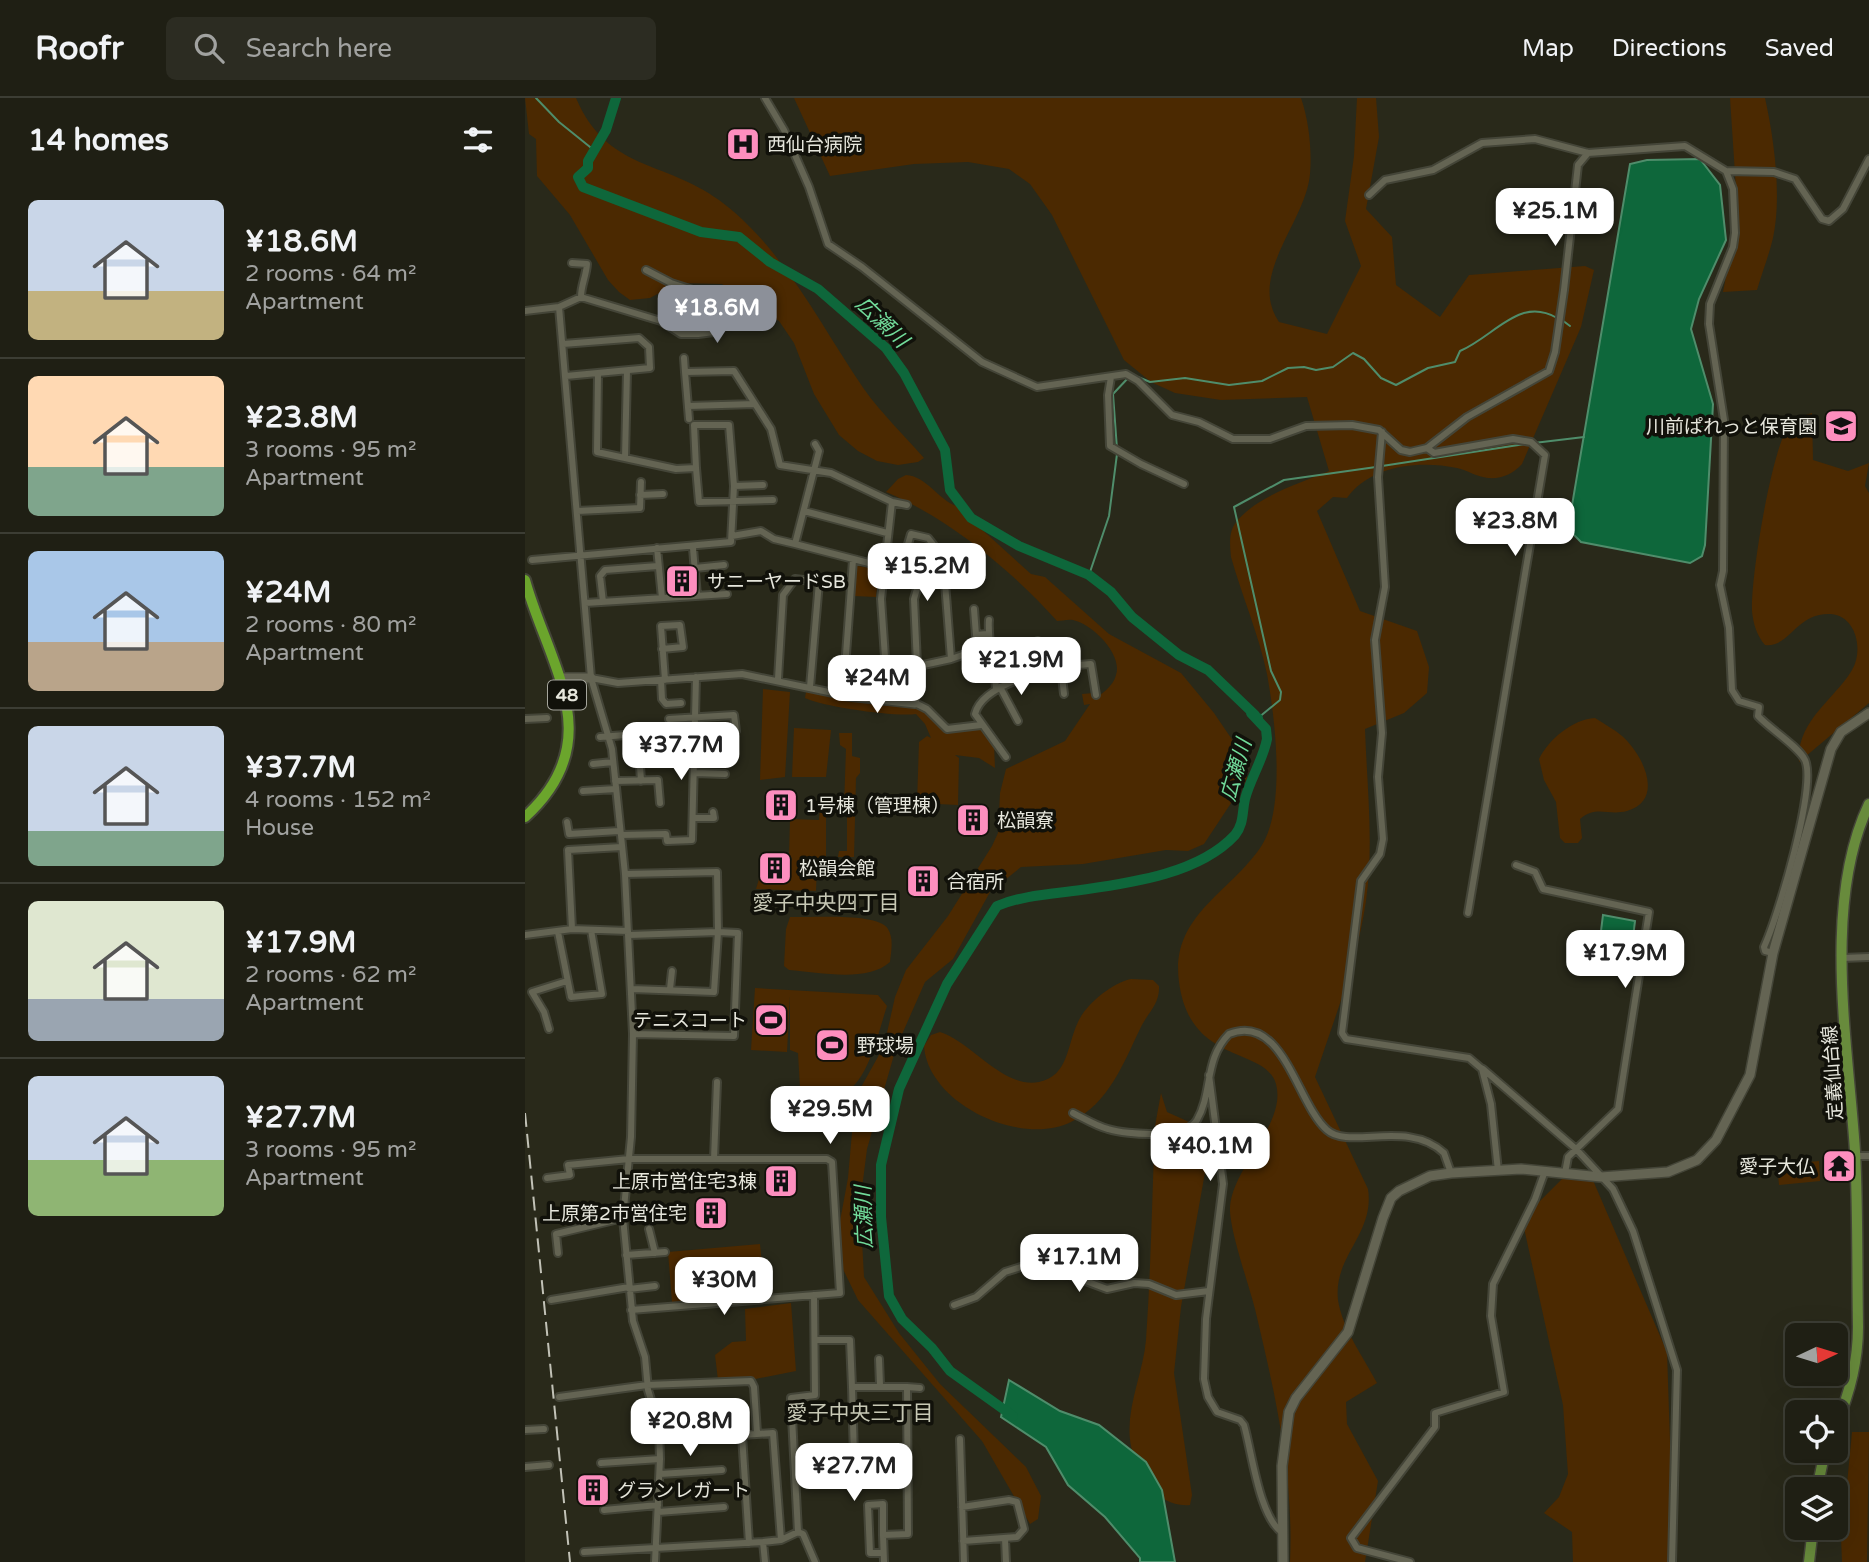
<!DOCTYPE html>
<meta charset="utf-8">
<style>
body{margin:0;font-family:"Varela Round","Noto Sans JP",sans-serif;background:#2c2c22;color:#f1f3f6;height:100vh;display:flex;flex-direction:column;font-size:26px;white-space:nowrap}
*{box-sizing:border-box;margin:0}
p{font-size:23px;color:#a1a2a0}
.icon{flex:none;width:38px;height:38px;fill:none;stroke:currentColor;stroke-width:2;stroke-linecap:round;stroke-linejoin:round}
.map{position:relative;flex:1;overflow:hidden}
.drawer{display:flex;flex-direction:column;background:#1f1f14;width:525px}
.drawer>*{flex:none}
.needle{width:46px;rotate:86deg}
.tools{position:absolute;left:1260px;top:1225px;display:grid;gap:14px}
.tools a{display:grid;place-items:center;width:63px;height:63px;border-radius:10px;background:#1f1f14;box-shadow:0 7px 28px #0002,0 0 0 2px #3c3d34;font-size:35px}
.price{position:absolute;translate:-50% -60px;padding:0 16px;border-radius:14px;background:#fff;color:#222;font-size:23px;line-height:46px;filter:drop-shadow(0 2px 4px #0008)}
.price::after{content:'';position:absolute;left:50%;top:42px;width:21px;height:16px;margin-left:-10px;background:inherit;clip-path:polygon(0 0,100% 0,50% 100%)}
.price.on{background:#8c9099;color:#fff}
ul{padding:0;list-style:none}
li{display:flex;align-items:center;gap:21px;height:175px;padding:0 28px}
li+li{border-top:2px solid #3c3d34}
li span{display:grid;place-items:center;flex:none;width:196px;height:140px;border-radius:10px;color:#555}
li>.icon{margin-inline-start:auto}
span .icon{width:84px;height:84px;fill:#fffc;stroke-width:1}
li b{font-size:30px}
h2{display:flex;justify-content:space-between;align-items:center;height:84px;padding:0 28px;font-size:30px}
header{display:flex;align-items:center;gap:42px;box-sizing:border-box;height:98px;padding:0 35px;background:#1f1f14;border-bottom:2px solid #3c3d34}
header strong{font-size:33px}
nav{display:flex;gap:38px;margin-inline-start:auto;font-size:24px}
.search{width:490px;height:63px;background:#2c2c22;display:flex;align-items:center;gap:18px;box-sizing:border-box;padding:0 24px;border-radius:10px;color:#a1a2a0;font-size:26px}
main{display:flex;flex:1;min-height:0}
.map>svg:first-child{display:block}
</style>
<header>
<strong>Roofr</strong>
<div class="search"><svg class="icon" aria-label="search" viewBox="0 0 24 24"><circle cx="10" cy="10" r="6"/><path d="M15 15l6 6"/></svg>Search here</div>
<nav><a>Map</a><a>Directions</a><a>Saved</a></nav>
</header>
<main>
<section class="drawer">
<h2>14 homes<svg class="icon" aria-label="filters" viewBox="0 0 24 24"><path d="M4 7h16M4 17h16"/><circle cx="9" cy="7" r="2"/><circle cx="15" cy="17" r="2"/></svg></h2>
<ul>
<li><span style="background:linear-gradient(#c9d6e8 65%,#c2b280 0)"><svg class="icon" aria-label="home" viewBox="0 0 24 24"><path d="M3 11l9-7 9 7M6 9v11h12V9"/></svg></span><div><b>¥18.6M</b><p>2 rooms · 64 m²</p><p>Apartment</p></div></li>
<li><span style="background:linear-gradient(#ffd9b3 65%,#7fa58c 0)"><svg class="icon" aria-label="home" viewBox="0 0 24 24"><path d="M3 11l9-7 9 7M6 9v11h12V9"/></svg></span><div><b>¥23.8M</b><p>3 rooms · 95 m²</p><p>Apartment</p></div></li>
<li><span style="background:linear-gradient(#a9c7e8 65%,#b9a48a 0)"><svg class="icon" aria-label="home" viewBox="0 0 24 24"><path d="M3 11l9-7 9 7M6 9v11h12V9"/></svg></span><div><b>¥24M</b><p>2 rooms · 80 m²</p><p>Apartment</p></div></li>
<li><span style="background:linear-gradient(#c9d6e8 75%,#7fa58c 0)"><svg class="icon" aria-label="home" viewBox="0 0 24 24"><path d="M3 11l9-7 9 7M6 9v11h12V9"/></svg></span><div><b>¥37.7M</b><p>4 rooms · 152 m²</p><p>House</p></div></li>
<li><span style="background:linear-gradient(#dfe7d0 70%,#9aa5b1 0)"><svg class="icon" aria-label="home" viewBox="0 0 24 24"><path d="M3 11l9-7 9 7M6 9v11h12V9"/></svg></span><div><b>¥17.9M</b><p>2 rooms · 62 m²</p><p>Apartment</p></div></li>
<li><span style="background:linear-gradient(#c9d6e8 60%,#8fb573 0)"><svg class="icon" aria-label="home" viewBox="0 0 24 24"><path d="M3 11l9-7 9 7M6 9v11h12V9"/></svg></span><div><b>¥27.7M</b><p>3 rooms · 95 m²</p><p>Apartment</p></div></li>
</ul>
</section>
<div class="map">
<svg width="1344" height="1464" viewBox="0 0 1344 1464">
<rect width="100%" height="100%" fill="#29291a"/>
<path fill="#4b2901" d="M0 0H51C82 73 139 62 194 102 258 149 295 227 339 291 356 315 379 337 399 360L393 364 373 367 352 363 333 353 314 337 289 296 269 245 254 223 197 186 153 185 125 200 105 202 94 194 83 182 45 117 12 78 11 41 4 36Z
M269 0H776C784 23 787 52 785 76 781 124 722 177 754 224L802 236 836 168 820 123 829 58 832 0H851L854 39 841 111 867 139 871 187 915 219 944 177 1060 168 1069 172 1056 229 997 366C988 376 977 381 963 380 952 379 942 372 932 370 895 362 845 367 822 400L808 399 792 413 835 513 892 533 904 569 902 595 879 615 840 631C842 689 849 746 841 803 832 864 809 921 790 979L843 1091C850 1136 808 1158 813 1202 817 1230 839 1260 852 1285L821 1304 822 1326 853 1383 840 1464H765C769 1378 750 1295 730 1211 724 1187 704 1131 705 1109 708 1068 762 1026 751 986 740 948 665 968 654 884 645 817 706 795 737 747 761 708 750 620 742 576 734 537 717 498 706 459 705 447 703 433 712 423 733 398 775 385 804 373L782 299 696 302 650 295 626 284 599 262 527 117 505 86 484 71 443 64 389 66 305 78Z
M1205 0H1240C1249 40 1257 99 1248 140 1244 157 1237 175 1232 192L1198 194 1210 134 1212 106Z
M1287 315 1288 362 1323 373 1344 365 1340 388 1344 395V605L1274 664C1271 623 1310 601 1327 572 1339 552 1331 518 1306 516 1271 514 1265 550 1240 547 1232 538 1228 525 1227 513 1226 477 1245 363 1261 332 1267 322 1276 318 1287 315Z
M381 377C401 378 413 401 431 408L506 476 520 479 584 536 656 575 689 615 721 662 722 681 679 746 663 753 641 752 558 766 496 769 465 794 428 861 400 884 371 950 342 1051 335 1106 339 1179 374 1235 415 1286 501 1369 516 1398 513 1421 505 1426 457 1343 333 1202 315 1165 313 1134 323 1080 330 1000 359 948 370 899 381 872 423 818 467 748 473 735 475 695 481 671 540 643 565 606 559 607 557 596 569 595 570 601C579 594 588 588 591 577 598 556 567 526 548 522 543 521 536 523 532 523 486 472 425 421 361 394L373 381Z
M332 468 354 471 351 499 329 498Z
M238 591 265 594 260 679 235 682Z
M281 594 363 608H389L428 633 456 630 469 647 470 670 454 660 430 657 434 660 433 707 392 705 394 644 402 638 406 640 400 626 391 616C370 619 299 609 280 600Z
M1070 620C1079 626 1089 631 1097 638 1117 655 1141 702 1102 713 1083 718 1071 707 1055 721L1057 740 1053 745H1040L1035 740 1031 704 1019 682 1014 661C1024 641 1048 621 1070 620Z
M269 630 306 632 301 679H267Z
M314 635H327V658L335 660V675L331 680 329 759H313L314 753H322V709L319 708 321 651 315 647Z
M295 710 301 712V767L292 768 291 793 231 791 234 781 255 782 258 774 263 775 267 760 264 758 265 721 294 722Z
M265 819C284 820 354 814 363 831 369 841 366 854 365 864 342 885 293 874 264 872L259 868 261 831Z
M606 881 628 882 634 888C635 907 622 915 615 931 598 966 584 1005 546 1024 496 1049 403 1006 399 948L406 937 415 934C447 944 478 991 514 984 544 978 542 946 553 924 561 906 587 885 606 881Z
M230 890 353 897 362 908C348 951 336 1025 275 990L273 955 265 952V898L262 954 226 952Z
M636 995 642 1014 673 1028 682 1027 684 1052 656 1209 649 1275 667 1397 665 1407C632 1410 612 1376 606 1348 599 1313 618 1277 621 1242 626 1171 627 1099 630 1028Z
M1294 1063 1295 1083 1254 1087 1252 1067Z
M1064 1073 1142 1254 1149 1464H1048L1047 1434 1019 1415 1034 1399 1043 1376 1038 1307 997 1121 1039 1079Z
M235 1146 240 1196 147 1204 143 1154Z
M266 1205 271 1273 230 1281 193 1282 190 1257 207 1244 221 1243 220 1211Z
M1327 1334H1344L1342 1464H1317L1314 1389 1322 1386Z"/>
<path fill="#0e673b" stroke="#4f8d6b" stroke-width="2" d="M1175 61 1195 87 1201 142 1174 201 1166 231 1188 306 1180 447 1177 458 1165 465 1056 444 1043 431 1105 66 1122 62Z
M1078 817 1110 823 1108 839 1076 833Z
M484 1282 535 1313 574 1327 621 1364 637 1392 650 1464H615V1460L580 1419 543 1387 521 1349 476 1319Z"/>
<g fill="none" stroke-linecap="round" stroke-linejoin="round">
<path stroke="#4f8d6b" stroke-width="2" d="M11 0 34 24 70 53
M1037 222 1045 228
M613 279 625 284 660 280 704 287 737 283 763 270 779 269 791 272 808 269 828 255 839 261 856 280 871 287 903 270 930 264 935 253C970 238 994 198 1032 220
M1009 345 1059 339
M592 351 588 296 604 279
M857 368 1000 346
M564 477 584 418 592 356
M733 620 755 602 756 594 746 573 709 409 759 382 851 369"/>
<path stroke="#0e673b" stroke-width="10" d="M91 0 81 32 63 63V70L53 79 58 89 176 134 214 139 245 164 293 191 361 250 379 275 420 352 425 392 446 420 494 448 564 477 586 494 607 519 654 557 683 572 730 617
M488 1318 425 1273 407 1250 377 1221 364 1198 356 1119V1067L374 991 422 886 472 808C498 797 528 796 556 792 605 785 674 776 710 737 719 726 717 714 720 701 725 681 738 662 742 641L741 631 726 615 733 620"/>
<g stroke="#444538" stroke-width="10">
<path id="street" d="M240 0 259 32 284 89 303 146 337 169 457 264 512 289 601 276 613 283 647 317 674 324 708 341H745L781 328 827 327 854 332 876 352 885 354 902 350 942 319 1024 273 1030 254 1039 192 1053 67 1063 55
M1201 73 1249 74 1270 81 1297 121 1304 123 1318 111 1344 61
M844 97 860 82 908 72 957 45 1010 41 1063 55 1160 48 1201 73 1208 91 1210 135 1208 149 1185 206 1184 226 1199 322 1198 473 1195 487 1204 530 1207 592 1214 603 1234 609 1233 618C1245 631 1273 648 1280 662 1292 688 1253 819 1239 849L1240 853 1248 855
M47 165 62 166C61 179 56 187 56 199
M34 209 66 580 87 651 100 776 108 936 106 1039 98 1120 108 1223 120 1259 123 1292 134 1328 135 1361 130 1464
M0 213 34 209 56 199 136 223 156 236H173L189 234 201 224 210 209 205 204 146 185 121 172
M38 246 114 240 124 249 125 270 41 278
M159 260 160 274
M586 279 583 297 585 348 616 366 659 386
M163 308 230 306
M164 321 160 274 209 273 246 331 255 367 306 375 367 404 356 501 363 603
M857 334 853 379 860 489 850 542 857 635 853 679 858 741 855 756 836 783 817 935 821 941 944 960 957 971 966 1006 973 1073
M290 346 294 353 270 446 375 473 386 436 403 440 418 459 426 561 389 569 390 605 402 611 422 631 456 627
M902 350 909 355 988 341 1006 344 1020 357 943 815
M100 360 102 273
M171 370 174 404 248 402
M209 388 238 387
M115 397 138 396
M367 404 382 407
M52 413 115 410 116 384
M279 413 362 435
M207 438 236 433 249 441 270 446
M132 450 137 500
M168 450 172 498
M7 462 206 444 209 388 204 327H169L171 370 151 371 72 354 73 275
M170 470 199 467
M78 504 75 478 80 472 133 468
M60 505 202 496
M449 511 451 537 462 536
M464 522C462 541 470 569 471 591
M137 551 158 549 155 527 136 528 140 582
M469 559 513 543
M426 561 449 553
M392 566 389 501 406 444
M536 570 539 596
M66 580 93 585 217 576 318 597 328 462
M253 581 258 497 270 481 294 484 285 589
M136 582 137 601 141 606 156 605
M475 589 493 623
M0 621 22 620
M144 621 209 617 211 633
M75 639 113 636 116 683
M481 659 450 616C458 583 537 567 566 566L571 597
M68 666 88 664
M170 675 200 676
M90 683 133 682 135 705
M58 693 91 691
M168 720H189L188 714
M42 724 44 736 94 733
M96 737 141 736 142 743 167 742 171 579
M991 767 1010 774 1018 791 1124 814 1093 1011 1043 1059 1040 1075
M100 776 192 774 193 834 213 835 209 938 108 936
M47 831 43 752 97 749
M33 834 46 899 77 896 66 832
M0 837 47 831 103 833
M104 837 193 834 189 894 107 891
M1317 860 1344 859
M145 891 147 873
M24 931 19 914 7 894 42 883
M958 971 1051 1051 1088 1091 1108 1133 1152 1272 1147 1464
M684 977 698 1086 681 1221 679 1281 683 1299 692 1314 715 1322 719 1327C727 1354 734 1420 758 1435
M548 1015C560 1021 571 1028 583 1031 602 1037 661 1041 672 1022 688 994 679 961 704 936 758 914 772 1006 802 1032 824 1052 883 1021 919 1055L926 1075
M1330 1058H1344
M189 1061 192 984
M22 1080 45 1077 43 1067 104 1061H302L307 1064 315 1195 106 1212
M124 1131 130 1155
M33 1155 31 1136 98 1120
M101 1157 140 1154
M104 1191 130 1188
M26 1202 104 1189
M429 1207 451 1199 480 1174 499 1168 534 1173 582 1191 609 1185 624 1186 651 1197 684 1193
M292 1242H325L327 1289H382L383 1436 358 1437 359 1464
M354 1261 355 1287
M382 1289 395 1290
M34 1299 122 1287 226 1283 229 1289 232 1335
M0 1332 19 1331
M135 1340 193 1337
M435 1341 439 1464
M76 1365 135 1361
M271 1368 329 1359 327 1289
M0 1369 24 1367
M135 1376 197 1372
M317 1376 330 1372 329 1359
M437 1409 484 1402 492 1404 499 1431 492 1439 438 1443
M79 1412 133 1407
M133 1414 199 1409
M273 1434 278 1436 290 1464
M358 1437V1406L343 1407 345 1455H358
M480 1440 481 1464
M238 1444 240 1464
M224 1445 217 1337 248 1335 256 1442
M59 1454 238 1444 256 1442 273 1434 266 1300 290 1297 289 1197
M885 1464 832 1450 826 1440 910 1329V1315L979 1294 966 1218 968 1186 1010 1101 1020 1073"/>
</g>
<g stroke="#444538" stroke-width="12">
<path id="secondary" d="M37 580H66
M318 597 390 605
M758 1464 757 1368 764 1314 771 1300 823 1234 858 1120 866 1100 874 1093 905 1078 926 1075 996 1071 1076 1079 1143 1074 1172 1062 1191 1042 1225 977 1248 855 1306 651 1316 634 1344 615"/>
</g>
<g stroke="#444538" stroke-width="13">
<path id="primary" d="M1311 1327C1325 1295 1333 1265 1333 1229 1332 1171 1333 1112 1330 1053 1323 946 1297 805 1344 706
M1292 1391 1300 1353
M1284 1464 1288 1430"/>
</g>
<g stroke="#444538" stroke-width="14">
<path id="highway" d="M0 482C24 568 85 642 0 719"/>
</g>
<use href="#street" stroke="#646453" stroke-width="6"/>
<use href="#secondary" stroke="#646453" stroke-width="9"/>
<use href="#primary" stroke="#688b3c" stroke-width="10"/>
<use href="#highway" stroke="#6ba52c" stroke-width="10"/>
<path stroke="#c2c2b7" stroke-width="2" stroke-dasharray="14 7" stroke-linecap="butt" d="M0 1015 45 1464"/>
</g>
<defs>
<g id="hospital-square" transform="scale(1.75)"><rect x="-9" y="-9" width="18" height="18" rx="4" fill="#fd8ebe" stroke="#11110a"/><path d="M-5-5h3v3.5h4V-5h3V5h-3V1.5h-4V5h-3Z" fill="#111"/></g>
<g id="school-square" transform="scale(1.75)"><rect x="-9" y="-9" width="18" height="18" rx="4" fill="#fd8ebe" stroke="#11110a"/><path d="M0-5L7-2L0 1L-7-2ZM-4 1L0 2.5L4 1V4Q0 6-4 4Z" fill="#111"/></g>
<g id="building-square" transform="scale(1.75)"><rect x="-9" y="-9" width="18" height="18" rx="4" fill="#fd8ebe" stroke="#11110a"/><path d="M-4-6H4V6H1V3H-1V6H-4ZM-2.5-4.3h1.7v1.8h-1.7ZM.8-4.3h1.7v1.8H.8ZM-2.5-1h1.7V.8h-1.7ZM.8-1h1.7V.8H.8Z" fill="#111"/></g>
<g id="stadium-square" transform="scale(1.75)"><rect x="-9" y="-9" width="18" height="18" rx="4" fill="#fd8ebe" stroke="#11110a"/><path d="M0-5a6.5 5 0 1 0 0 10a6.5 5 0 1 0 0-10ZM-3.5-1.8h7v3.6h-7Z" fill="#111"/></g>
<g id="temple-square" transform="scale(1.75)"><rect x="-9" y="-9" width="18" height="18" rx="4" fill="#fd8ebe" stroke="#11110a"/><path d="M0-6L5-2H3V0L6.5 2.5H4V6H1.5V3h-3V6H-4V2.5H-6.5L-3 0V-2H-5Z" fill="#111"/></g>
</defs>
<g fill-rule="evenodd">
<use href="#hospital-square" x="218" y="46"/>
<use href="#school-square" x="1316" y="328"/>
<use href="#building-square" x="157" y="483"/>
<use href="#building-square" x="256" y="707"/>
<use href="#building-square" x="448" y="722"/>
<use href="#building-square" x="250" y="770"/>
<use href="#building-square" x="398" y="783"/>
<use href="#stadium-square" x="246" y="922"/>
<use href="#stadium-square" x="307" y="947"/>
<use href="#temple-square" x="1314" y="1068"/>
<use href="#building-square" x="256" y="1083"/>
<use href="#building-square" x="186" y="1115"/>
<use href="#building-square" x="68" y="1392"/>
</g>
<g text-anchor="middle" stroke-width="7" stroke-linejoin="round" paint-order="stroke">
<rect fill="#11110a" stroke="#a6a69d" stroke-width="2" x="23" y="582.5" width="38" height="29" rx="5"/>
<g font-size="18" font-weight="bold" fill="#e6e6dc">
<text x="42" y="603">48</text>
</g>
<g font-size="19" fill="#e6e6dc" stroke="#11110a" text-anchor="start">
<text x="242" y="53">西仙台病院</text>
<text x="1292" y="335" text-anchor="end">川前ぱれっと保育園</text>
<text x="182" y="490">サニーヤードSB</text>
<text x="280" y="714">1号棟（管理棟）</text>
<text x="472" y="729">松韻寮</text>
<text x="274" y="777">松韻会館</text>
<text x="422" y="790">合宿所</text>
<text x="222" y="929" text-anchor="end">テニスコート</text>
<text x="332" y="954">野球場</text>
<text x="1290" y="1075" text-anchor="end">愛子大仏</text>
<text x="232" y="1090" text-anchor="end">上原市営住宅3棟</text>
<text x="162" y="1122" text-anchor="end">上原第2市営住宅</text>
<text x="92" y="1399">グランレガート</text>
</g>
<g font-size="19" fill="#e6e6dc" stroke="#11110a">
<text transform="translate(1307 975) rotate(-94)" y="7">定義仙台線</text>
</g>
<g font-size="21" font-style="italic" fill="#71db9a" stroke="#11110a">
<text transform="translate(357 224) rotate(44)" y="7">広瀬川</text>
<text transform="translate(711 672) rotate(-74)" y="7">広瀬川</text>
<text transform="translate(339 1119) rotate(-92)" y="7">広瀬川</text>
</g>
<g font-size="21" fill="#c7c8b5" stroke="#11110a">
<text x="301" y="812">愛子中央四丁目</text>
<text x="335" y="1322">愛子中央三丁目</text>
</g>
</g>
</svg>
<div class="tools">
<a><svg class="needle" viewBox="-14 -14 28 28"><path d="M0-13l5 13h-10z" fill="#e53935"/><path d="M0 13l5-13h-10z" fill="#a1a2a0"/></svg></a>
<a><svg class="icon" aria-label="locate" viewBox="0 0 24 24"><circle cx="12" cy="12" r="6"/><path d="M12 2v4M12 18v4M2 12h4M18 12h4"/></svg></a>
<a><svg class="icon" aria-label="layers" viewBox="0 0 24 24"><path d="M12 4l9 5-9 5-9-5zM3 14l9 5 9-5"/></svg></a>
</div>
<b class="price" style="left:1030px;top:150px">¥25.1M</b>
<b class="price on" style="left:192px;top:247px">¥18.6M</b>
<b class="price" style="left:990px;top:460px">¥23.8M</b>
<b class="price" style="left:402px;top:505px">¥15.2M</b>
<b class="price" style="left:496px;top:599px">¥21.9M</b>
<b class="price" style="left:352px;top:617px">¥24M</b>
<b class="price" style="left:156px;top:684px">¥37.7M</b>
<b class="price" style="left:1100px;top:892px">¥17.9M</b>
<b class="price" style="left:305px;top:1048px">¥29.5M</b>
<b class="price" style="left:685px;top:1085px">¥40.1M</b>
<b class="price" style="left:554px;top:1196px">¥17.1M</b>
<b class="price" style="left:199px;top:1219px">¥30M</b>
<b class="price" style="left:165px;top:1360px">¥20.8M</b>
<b class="price" style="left:329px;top:1405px">¥27.7M</b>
</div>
</main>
